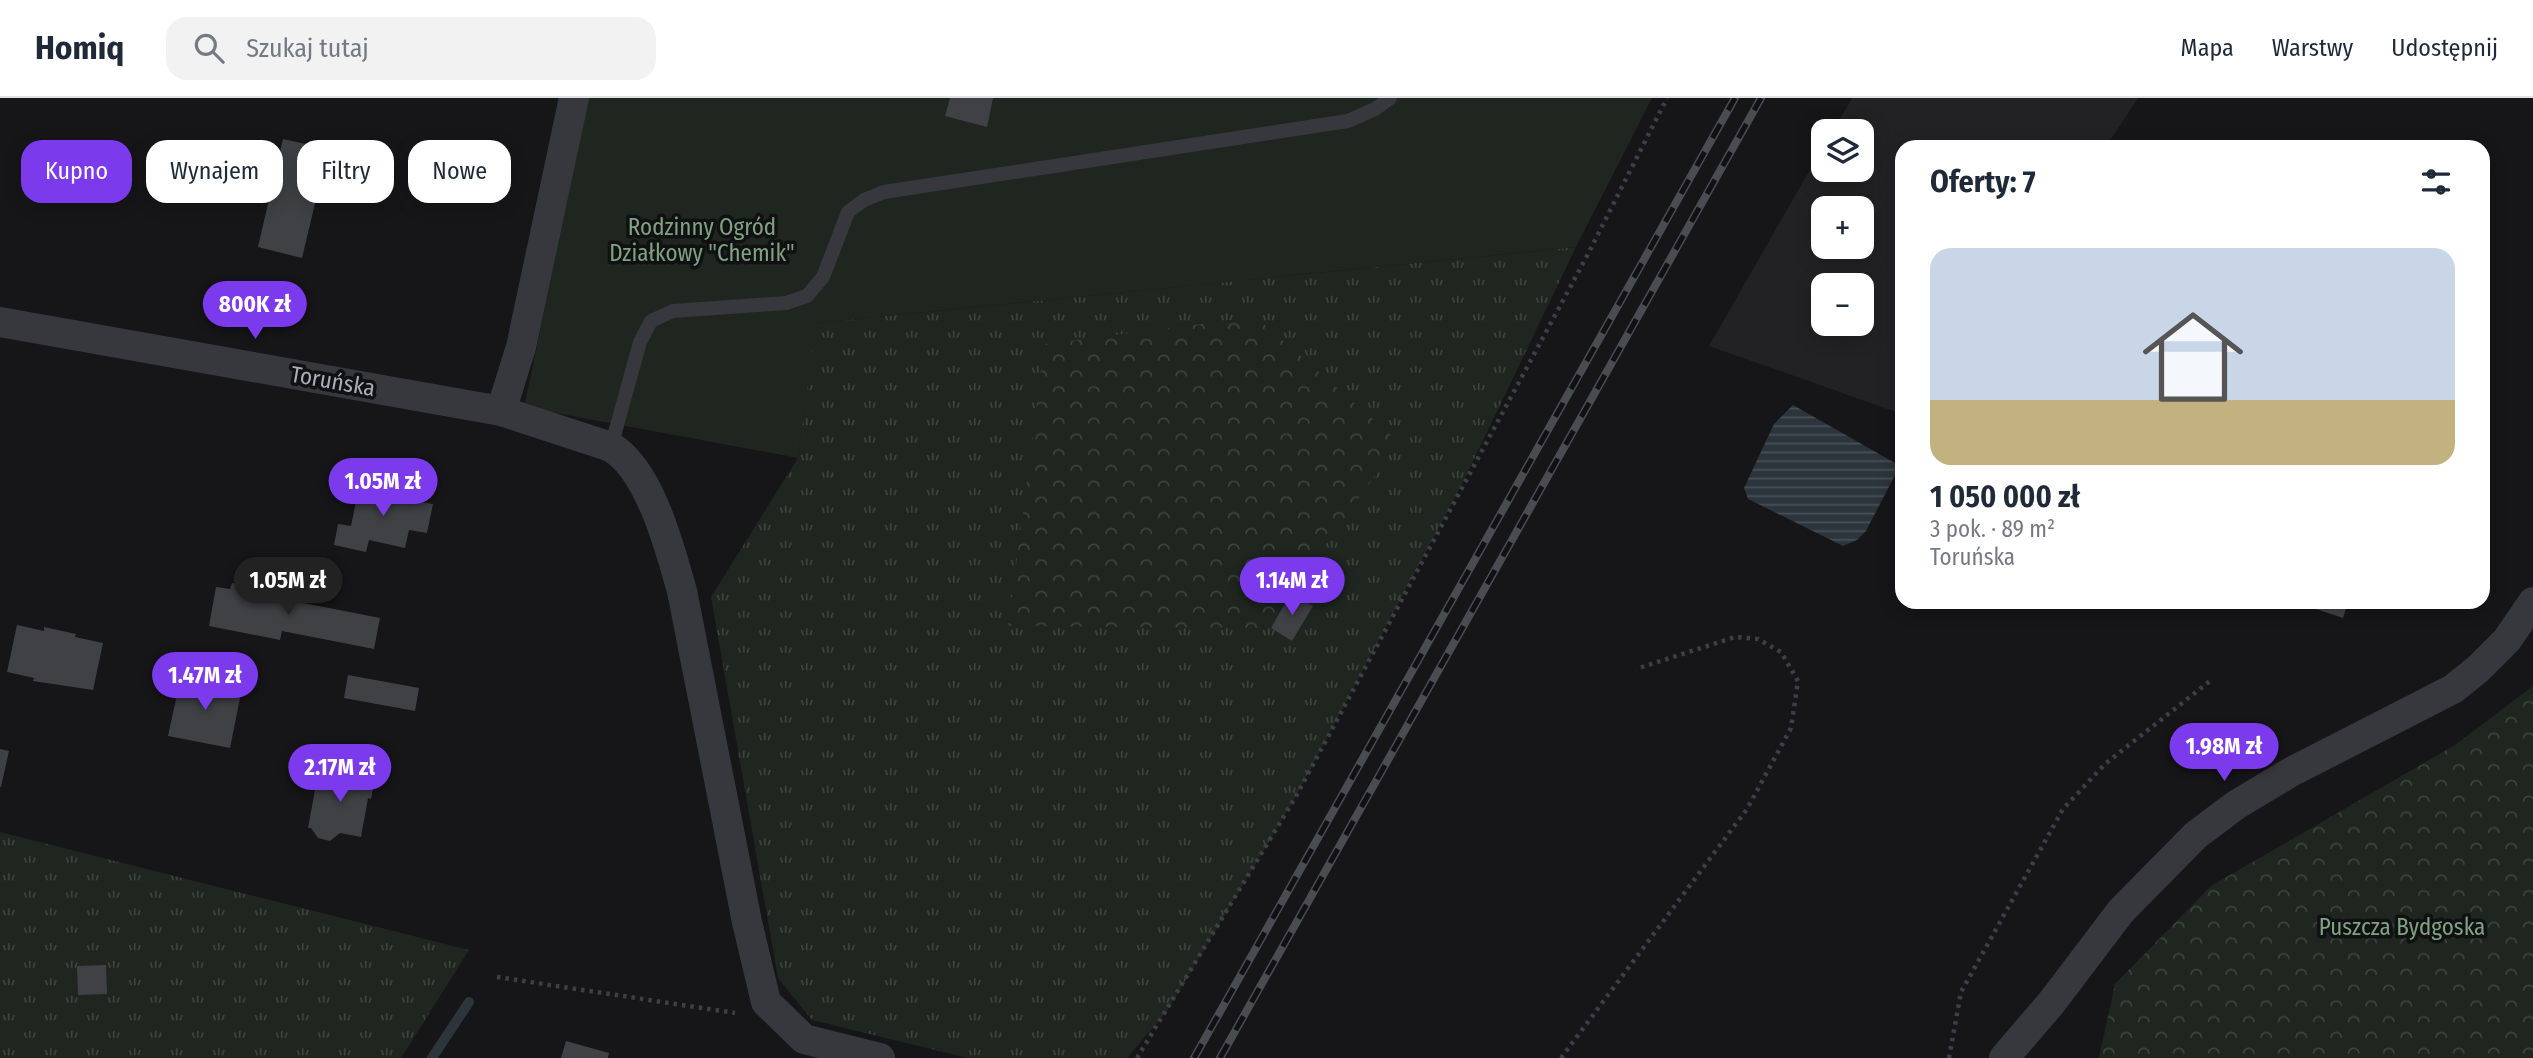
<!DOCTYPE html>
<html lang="pl">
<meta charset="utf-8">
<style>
body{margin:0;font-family:"Fira Sans Condensed",sans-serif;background:#f2f2f3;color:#1f2937;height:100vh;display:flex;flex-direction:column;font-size:26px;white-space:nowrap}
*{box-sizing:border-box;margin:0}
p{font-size:23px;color:#747a83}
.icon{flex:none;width:38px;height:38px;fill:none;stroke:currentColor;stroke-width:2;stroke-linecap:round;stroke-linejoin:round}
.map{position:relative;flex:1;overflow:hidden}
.sheet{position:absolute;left:1895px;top:42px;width:595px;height:469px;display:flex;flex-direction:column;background:#fff;border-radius:21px;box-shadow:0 4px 18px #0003}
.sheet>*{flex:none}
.hud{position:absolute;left:21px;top:42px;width:665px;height:63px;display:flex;gap:14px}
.tools{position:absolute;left:1811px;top:21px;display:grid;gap:14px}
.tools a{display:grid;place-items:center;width:63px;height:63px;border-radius:14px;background:#fff;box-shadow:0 4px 18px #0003;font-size:35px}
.price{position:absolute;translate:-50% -60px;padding:0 16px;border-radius:24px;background:#7c3aed;color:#fff;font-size:23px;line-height:46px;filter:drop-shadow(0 2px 4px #0008)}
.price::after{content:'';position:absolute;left:50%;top:42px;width:21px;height:16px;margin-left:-10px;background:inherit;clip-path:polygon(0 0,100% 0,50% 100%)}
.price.active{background:#222;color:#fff}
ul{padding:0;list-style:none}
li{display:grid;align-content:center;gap:14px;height:371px;padding:0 35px}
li+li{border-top:2px solid #e0e1e3}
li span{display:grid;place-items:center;height:217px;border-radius:21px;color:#555}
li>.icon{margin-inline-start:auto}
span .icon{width:126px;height:126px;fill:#fffc;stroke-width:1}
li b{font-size:30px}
h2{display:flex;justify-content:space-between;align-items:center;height:84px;padding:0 35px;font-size:30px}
.chip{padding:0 24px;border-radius:21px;background:#fff;box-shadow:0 4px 18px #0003;font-size:24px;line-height:63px}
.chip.active{background:#7c3aed;color:#fff}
header{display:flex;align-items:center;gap:42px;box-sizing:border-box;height:98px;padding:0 35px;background:#fff;border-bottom:2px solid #e0e1e3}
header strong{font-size:33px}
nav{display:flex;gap:38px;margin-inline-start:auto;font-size:24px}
.search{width:490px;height:63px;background:#f2f2f3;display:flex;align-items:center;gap:18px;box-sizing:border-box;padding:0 24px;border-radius:21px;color:#747a83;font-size:26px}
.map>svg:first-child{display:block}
</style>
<header>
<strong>Homiq</strong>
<div class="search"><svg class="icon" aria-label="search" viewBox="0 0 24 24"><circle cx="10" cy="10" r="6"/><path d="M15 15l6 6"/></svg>Szukaj tutaj</div>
<nav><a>Mapa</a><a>Warstwy</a><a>Udostępnij</a></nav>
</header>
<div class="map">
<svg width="2533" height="960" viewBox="0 0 2533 960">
<defs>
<pattern id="grass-tufts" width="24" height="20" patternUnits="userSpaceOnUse" patternTransform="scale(1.75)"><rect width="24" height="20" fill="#1e261f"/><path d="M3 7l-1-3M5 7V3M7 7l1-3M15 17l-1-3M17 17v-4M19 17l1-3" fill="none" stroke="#3c433d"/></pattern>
<pattern id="forest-crowns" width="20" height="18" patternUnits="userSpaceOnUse" patternTransform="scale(1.75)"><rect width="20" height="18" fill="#1e261f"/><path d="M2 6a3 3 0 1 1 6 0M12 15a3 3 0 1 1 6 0" fill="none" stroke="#3c433d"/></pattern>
<pattern id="water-rules" width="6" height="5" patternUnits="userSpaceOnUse" patternTransform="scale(1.75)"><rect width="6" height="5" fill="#2c353c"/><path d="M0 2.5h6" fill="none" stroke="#485056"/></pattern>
</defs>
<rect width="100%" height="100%" fill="#161618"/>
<path fill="#222225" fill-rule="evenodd" d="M1852 0H2138L2106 49H1902V316L1709 248 1823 49 1824 72H1862V33H1833ZM1824 110H1862V149H1824ZM1824 187H1862V226H1824Z"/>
<path fill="url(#grass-tufts)" d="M1576 149 1464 382 1295 700 1167 913 1127 960H968L812 922 778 880 711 499 798 360 815 225Z
M0 734 469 852 401 960H0Z"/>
<path fill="url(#forest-crowns)" d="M1256 219 1399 344 1291 495 1271 530 1008 528 1045 246Z
M2533 588V960H2099L2115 886 2211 788 2455 647Z"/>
<path fill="#1e261f" d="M589 0H1652L1576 149 816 225 798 360 524 309Z"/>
<path fill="url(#water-rules)" d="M1793 307 1895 365V377L1866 433 1857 442 1843 448 1748 401 1744 390 1774 326Z"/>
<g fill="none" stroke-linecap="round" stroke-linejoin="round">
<path stroke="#2c353c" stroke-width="10" d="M432 960 469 904"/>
</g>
<path fill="#404145" d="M950 0H993L987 29 945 18Z
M283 41 328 51 302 160 258 149Z
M360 384 415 395 414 403 433 406 427 435 409 432 405 450 369 442 366 454 334 447 338 426 351 428Z
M232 485 289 495 288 502 380 520 374 551 282 533 280 542 209 528 216 489 230 491Z
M1291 495 1313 508 1292 543 1271 530Z
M2295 504H2348L2343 520Z
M17 527 44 533V529L76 536 75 539 103 545 93 592 33 583 34 580 7 574Z
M348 577 419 590 415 613 344 600Z
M181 578 242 590 230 650 168 638Z
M0 651 9 653 1 689H0Z
M319 670 375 680 371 701 368 700 361 739 340 735 330 743 318 740 311 730H308Z
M106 867 107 896 78 897 77 868Z
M566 943 609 955 608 960H561Z"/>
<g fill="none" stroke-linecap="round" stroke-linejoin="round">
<path stroke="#3d3f44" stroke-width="4.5" stroke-dasharray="3.5 5" stroke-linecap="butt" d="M497 879 735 915
M1137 960 1295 700 1588 156 1667 0
M1561 960 1747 711 1791 630 1798 583 1781 554 1758 541 1735 539 1636 571
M1949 960 1961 894 2063 711 2105 666 2210 583"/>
<path stroke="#37383d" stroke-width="14" d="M611 349 640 244 651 223 673 213 786 205 807 198 823 179 848 114 864 102 884 94 1348 23 1375 11 1390 0"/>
<path stroke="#37383d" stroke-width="30" d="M0 224 501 313 611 349C650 372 670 451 682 493L747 824 766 904 804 941 880 960
M501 313 521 249 574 0
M2004 960 2052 904 2121 813 2196 737 2236 707 2291 674 2453 591 2478 571 2507 542 2533 504"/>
<g stroke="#4a4c52" stroke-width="8">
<path id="rail" d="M1194 960 1735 0
M1220 960 1761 0"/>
</g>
<use href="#rail" stroke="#111113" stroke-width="5" stroke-dasharray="16" stroke-linecap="butt"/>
</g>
<g text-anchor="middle" stroke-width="7" stroke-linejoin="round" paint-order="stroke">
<g font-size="23" fill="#7fa381" stroke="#111113">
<text x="702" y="137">Rodzinny Ogród<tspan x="702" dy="26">Działkowy "Chemik"</tspan></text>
<text x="2402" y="837">Puszcza Bydgoska</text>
</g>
<g font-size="23" fill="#a8adb8" stroke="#111113">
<text transform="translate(333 283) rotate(10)" y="8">Toruńska</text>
</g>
</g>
</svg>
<div class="tools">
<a><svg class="icon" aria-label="layers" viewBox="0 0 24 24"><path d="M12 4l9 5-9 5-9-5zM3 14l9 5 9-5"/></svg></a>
<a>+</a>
<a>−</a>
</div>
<b class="price" style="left:255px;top:243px">800K zł</b>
<b class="price" style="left:383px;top:420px">1.05M zł</b>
<b class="price active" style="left:288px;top:519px">1.05M zł</b>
<b class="price" style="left:1292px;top:519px">1.14M zł</b>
<b class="price" style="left:205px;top:614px">1.47M zł</b>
<b class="price" style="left:2224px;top:685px">1.98M zł</b>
<b class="price" style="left:340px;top:706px">2.17M zł</b>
<div class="hud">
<a class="chip active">Kupno</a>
<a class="chip">Wynajem</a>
<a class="chip">Filtry</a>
<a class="chip">Nowe</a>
</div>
<section class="sheet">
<h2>Oferty: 7<svg class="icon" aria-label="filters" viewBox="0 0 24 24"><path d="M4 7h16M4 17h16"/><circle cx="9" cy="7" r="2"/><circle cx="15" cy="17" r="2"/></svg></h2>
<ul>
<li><span style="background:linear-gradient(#c9d6e8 70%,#c2b280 0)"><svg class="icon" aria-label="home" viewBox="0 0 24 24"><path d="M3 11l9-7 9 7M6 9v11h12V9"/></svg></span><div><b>1 050 000 zł</b><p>3 pok. · 89 m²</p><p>Toruńska</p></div></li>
</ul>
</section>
</div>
